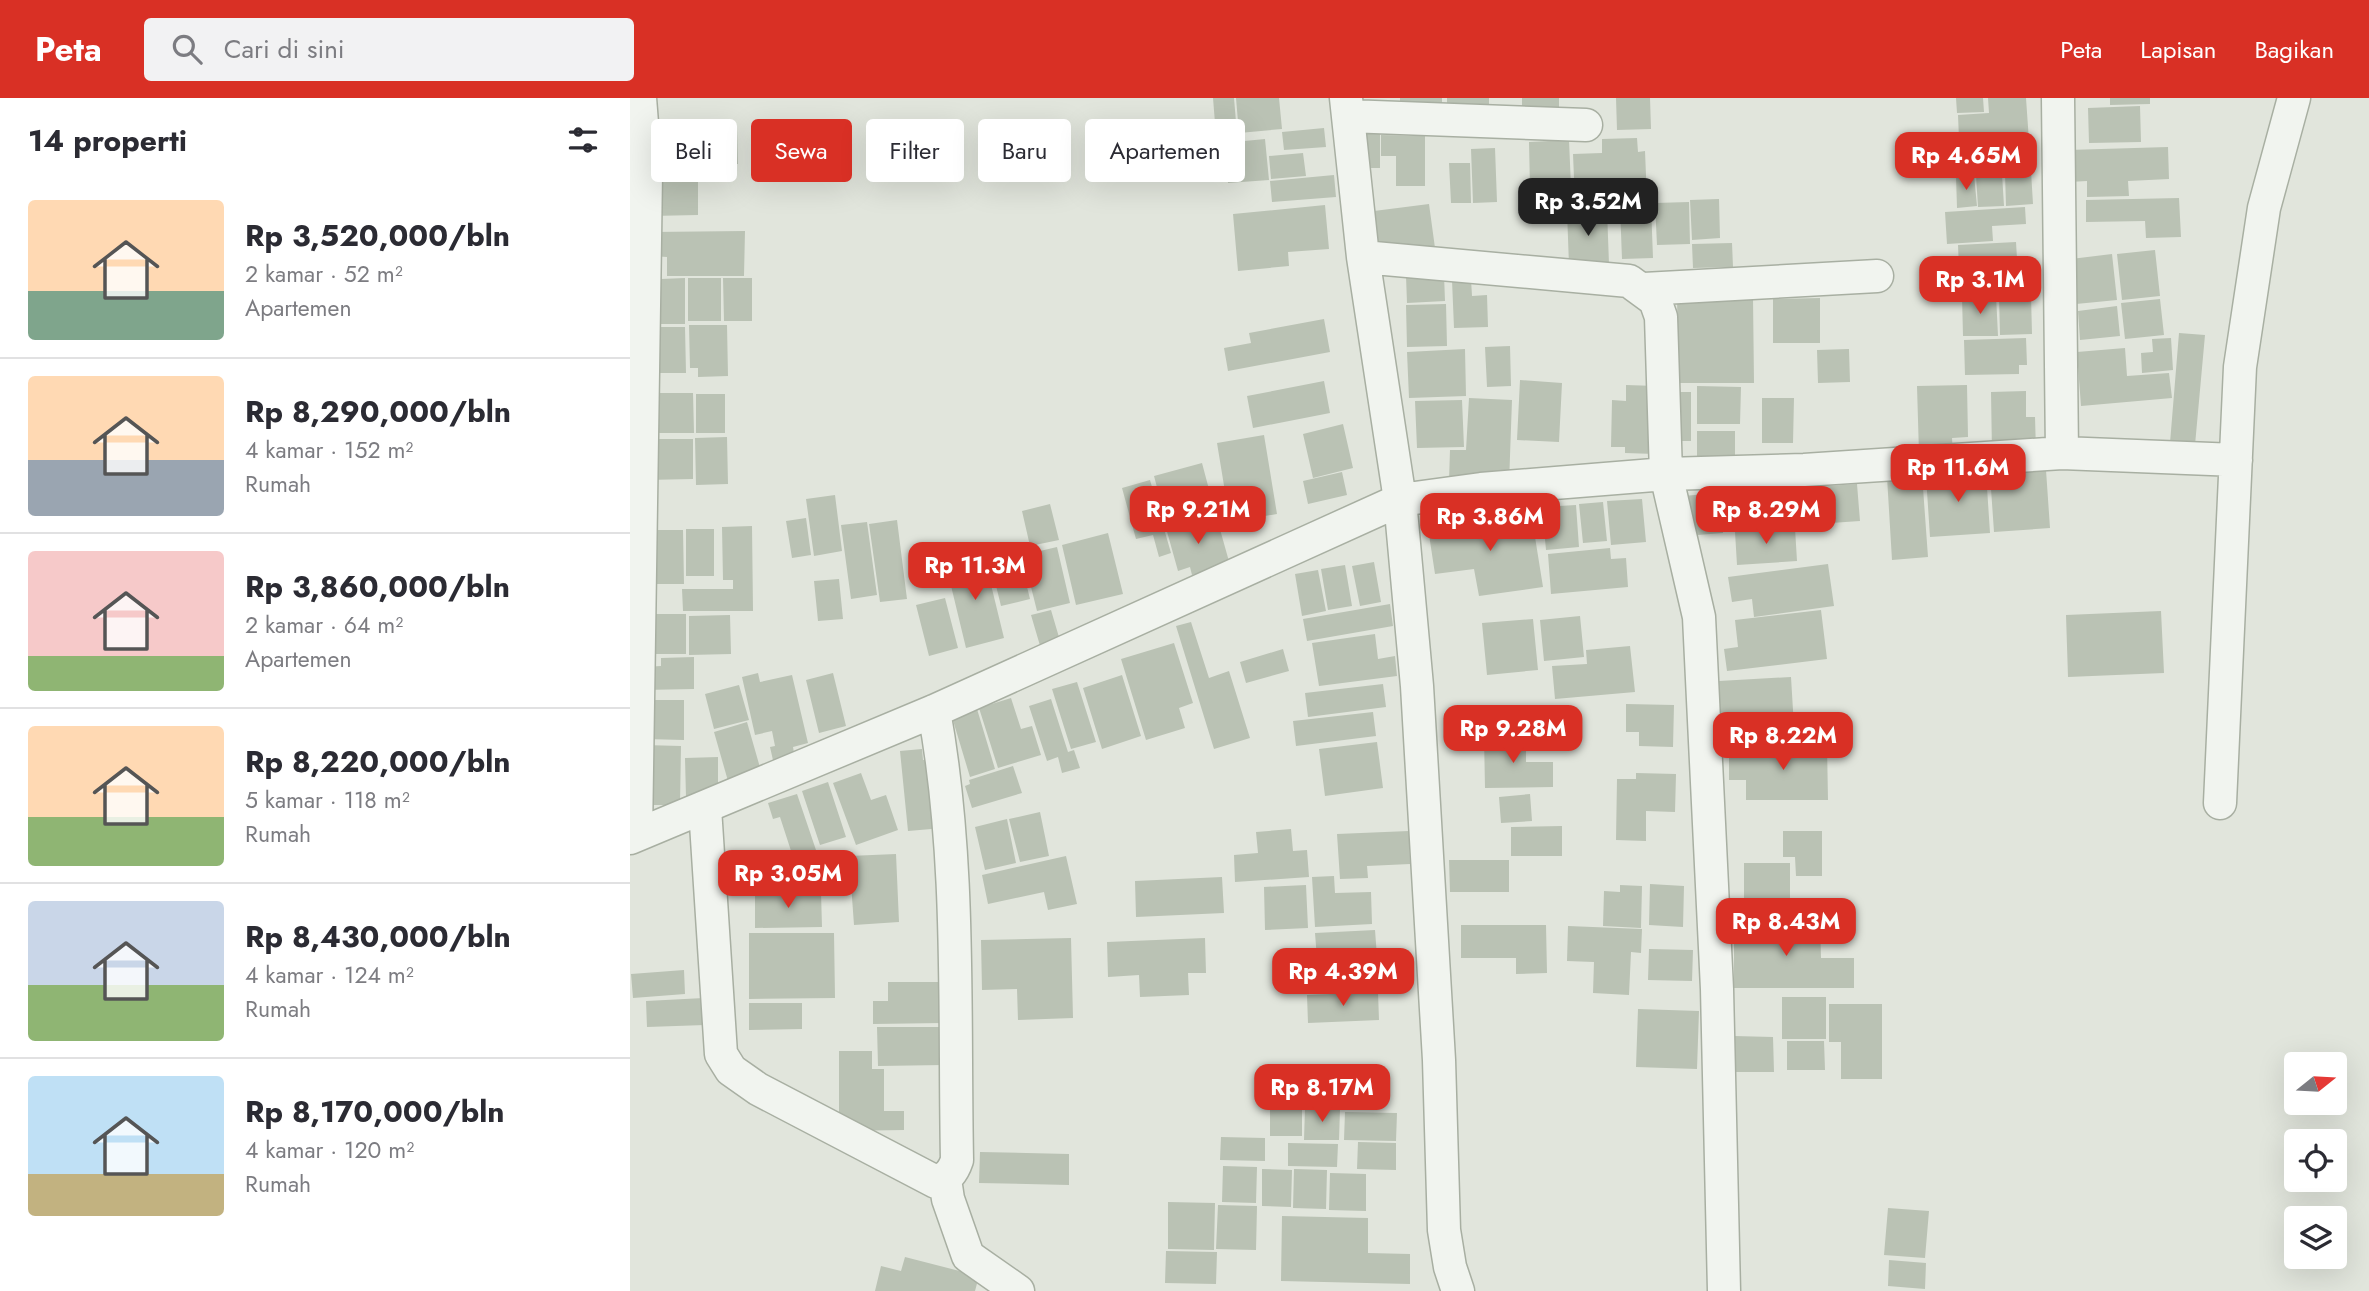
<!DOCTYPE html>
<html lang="id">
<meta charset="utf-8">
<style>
body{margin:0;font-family:Jost,sans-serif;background:#f2f2f3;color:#2b2b33;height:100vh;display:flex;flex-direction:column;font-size:26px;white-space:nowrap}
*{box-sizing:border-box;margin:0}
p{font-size:23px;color:#7c7c81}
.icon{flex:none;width:38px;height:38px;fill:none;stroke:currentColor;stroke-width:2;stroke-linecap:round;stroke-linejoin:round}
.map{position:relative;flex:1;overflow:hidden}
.drawer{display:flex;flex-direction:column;background:#fff;width:630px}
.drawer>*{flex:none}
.hud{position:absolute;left:21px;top:21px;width:665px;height:63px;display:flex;gap:14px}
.needle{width:46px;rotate:72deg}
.fabs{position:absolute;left:1654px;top:954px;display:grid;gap:14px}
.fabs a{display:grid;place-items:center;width:63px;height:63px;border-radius:7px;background:#fff;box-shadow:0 7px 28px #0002;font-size:35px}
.price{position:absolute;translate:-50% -60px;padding:0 16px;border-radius:14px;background:#d93025;color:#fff;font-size:23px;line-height:46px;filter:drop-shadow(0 2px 4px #0008)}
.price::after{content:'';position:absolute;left:50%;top:42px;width:21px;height:16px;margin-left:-10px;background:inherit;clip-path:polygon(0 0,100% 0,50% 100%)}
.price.selected{background:#222;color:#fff}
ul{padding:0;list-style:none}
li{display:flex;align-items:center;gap:21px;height:175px;padding:0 28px}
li+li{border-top:2px solid #e1e1e2}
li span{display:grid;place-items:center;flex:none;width:196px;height:140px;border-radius:7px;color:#555}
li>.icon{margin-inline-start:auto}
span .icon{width:84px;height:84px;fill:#fffc;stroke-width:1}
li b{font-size:30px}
h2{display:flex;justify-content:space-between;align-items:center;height:84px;padding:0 28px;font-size:30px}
.pill{padding:0 24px;border-radius:7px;background:#fff;box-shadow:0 7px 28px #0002;font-size:24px;line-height:63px}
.pill.selected{background:#d93025;color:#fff}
header{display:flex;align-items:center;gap:42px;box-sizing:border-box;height:98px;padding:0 35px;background:#d93025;color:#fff}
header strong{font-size:33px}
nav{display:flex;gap:38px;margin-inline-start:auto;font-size:24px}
.search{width:490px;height:63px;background:#f2f2f3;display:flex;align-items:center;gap:18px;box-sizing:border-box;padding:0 24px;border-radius:7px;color:#7c7c81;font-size:26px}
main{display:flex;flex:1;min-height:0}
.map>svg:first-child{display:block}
</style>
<header>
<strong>Peta</strong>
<div class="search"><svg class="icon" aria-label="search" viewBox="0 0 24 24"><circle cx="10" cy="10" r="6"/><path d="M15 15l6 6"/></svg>Cari di sini</div>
<nav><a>Peta</a><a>Lapisan</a><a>Bagikan</a></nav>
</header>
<main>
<section class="drawer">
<h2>14 properti<svg class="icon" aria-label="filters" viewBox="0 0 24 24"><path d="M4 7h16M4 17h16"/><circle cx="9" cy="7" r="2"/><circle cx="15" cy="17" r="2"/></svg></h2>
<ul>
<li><span style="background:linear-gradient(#ffd9b3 65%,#7fa58c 0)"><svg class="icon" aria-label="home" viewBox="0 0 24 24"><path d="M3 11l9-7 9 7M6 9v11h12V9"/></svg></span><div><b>Rp 3,520,000/bln</b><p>2 kamar · 52 m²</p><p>Apartemen</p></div></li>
<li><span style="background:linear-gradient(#ffd9b3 60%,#9aa5b1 0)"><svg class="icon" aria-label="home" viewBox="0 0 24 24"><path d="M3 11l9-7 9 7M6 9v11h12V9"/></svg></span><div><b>Rp 8,290,000/bln</b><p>4 kamar · 152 m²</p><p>Rumah</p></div></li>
<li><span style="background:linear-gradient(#f6c9c9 75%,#8fb573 0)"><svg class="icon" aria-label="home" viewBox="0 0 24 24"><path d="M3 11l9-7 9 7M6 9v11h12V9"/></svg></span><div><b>Rp 3,860,000/bln</b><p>2 kamar · 64 m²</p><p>Apartemen</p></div></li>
<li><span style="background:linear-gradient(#ffd9b3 65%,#8fb573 0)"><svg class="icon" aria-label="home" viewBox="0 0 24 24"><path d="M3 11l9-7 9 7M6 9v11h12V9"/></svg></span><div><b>Rp 8,220,000/bln</b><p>5 kamar · 118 m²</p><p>Rumah</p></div></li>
<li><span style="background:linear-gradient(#c9d6e8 60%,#8fb573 0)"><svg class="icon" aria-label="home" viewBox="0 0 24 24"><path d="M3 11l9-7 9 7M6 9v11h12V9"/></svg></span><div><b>Rp 8,430,000/bln</b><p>4 kamar · 124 m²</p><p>Rumah</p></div></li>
<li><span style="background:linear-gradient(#bfe0f5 70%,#c2b280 0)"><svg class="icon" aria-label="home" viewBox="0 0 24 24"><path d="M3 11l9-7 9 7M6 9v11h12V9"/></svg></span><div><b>Rp 8,170,000/bln</b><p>4 kamar · 120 m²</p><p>Rumah</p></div></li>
</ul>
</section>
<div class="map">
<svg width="1739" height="1193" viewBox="0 0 1739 1193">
<rect width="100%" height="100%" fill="#e1e5dc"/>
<path fill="#bac2b4" d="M583 0H604L607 36 580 39 578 25H585Z
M606 0H649L652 31 609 35Z
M770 0H812V17H770Z
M817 0H859V20L817 12Z
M892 0H929V21H892Z
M986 0H1020L1021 31 987 32Z
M1326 0H1353L1354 14 1327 15Z
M1358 0H1396L1401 72 1314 76 1312 42 1329 41 1328 17 1359 15Z
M1480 0H1520V6L1480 7Z
M1510 8 1511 44 1459 45 1458 10Z
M694 30 696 49 654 52 652 34Z
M107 31 108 66H38V32Z
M731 34H750V70H731Z
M751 37 795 38V88H766V58H751Z
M1007 40 1008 54 1015 53 1017 102 945 104 943 56 972 55V41Z
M635 41 639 82 598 85 594 45Z
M939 42 941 89 900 90 899 44Z
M1538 49 1539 81 1498 83 1499 98 1457 99V83L1439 84 1438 52Z
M865 50 867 104 843 105 841 51Z
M673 55 676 78 641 81 639 58Z
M819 65H840L841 105H821Z
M1401 73 1403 106 1376 108 1375 75Z
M1372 76 1374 108 1348 109 1346 77Z
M704 77 706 99 642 104 640 83Z
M1344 77 1347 108 1327 110 1326 78Z
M21 82H68V117L21 118Z
M1549 100 1551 139 1516 140 1515 123 1456 124V102Z
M1089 101 1090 140 1062 142 1060 102Z
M1059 104 1060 146 1027 147 1025 105Z
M799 106 805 150 749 157 744 113Z
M695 107 699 151 658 154 659 168 608 173 603 116Z
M1021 107 1023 160 992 161 990 108Z
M1395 109 1396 126 1362 128 1363 143 1317 146 1315 114Z
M977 112 979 166 939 167 937 113Z
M115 133 114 178H37V159L22 158V134Z
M1386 144 1389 193 1318 197 1317 170H1329L1328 147Z
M1102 145 1103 169 1063 170 1062 146Z
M1525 152 1530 198 1492 202 1487 156Z
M1482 156 1487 202 1446 206 1441 161Z
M814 177 815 203 777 205 776 178Z
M55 180V226H21V191L31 192V181Z
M58 180H91V223H58Z
M93 180H122V223H94Z
M841 181 842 198 857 197 858 229 824 230 822 182Z
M1366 197 1368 238H1333L1332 198Z
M1401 197 1402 236 1370 237 1369 198Z
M1123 200 1124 285H1037V247H1048L1047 201Z
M1190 200V245H1143V201Z
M1530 201 1534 237 1495 241 1491 205Z
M816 206 817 248 777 249 776 207Z
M1487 208 1490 238 1450 242 1448 213Z
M694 221 700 254 598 273 594 250 621 245 619 235Z
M59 227H97L98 278 68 279V270H60Z
M19 229H55L56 275H19Z
M1549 235 1575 237 1565 347 1540 345Z
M1396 240 1397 267H1389V276L1335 277 1334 242Z
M1541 240 1543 272 1512 275 1511 255 1523 254 1522 241Z
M880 248 881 288 857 289 855 249Z
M1495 250 1497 278 1539 275 1542 300 1451 308 1447 254Z
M835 251 836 298 779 300 777 254Z
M1219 251 1220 284 1188 285 1187 252Z
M890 282 932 285 929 344 887 342Z
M694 283 700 315 623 330 617 298Z
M996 287 1026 288 1025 356 995 355V349H981L982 302 996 303Z
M1337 287 1338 339 1322 340 1323 355 1289 356 1287 288Z
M1067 288 1111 289 1110 326H1067Z
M1396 293V319H1405L1406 353 1362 355 1361 294Z
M1040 294H1061V343H1039Z
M23 295H63L64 335H23Z
M66 296H95V335H66Z
M839 300 882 302 879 386 819 383 820 352H836Z
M1132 300H1164L1163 345H1132Z
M832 302 834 349 787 350 785 303Z
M713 326 723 370 683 380 673 336Z
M1067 333H1105V362H1067Z
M634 337 647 416 600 424 587 345Z
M97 339 98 386 66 387 65 340Z
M16 341H63V381L16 382Z
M572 365 585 414 537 427 524 378Z
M1416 372 1420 430 1364 434 1360 376Z
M712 374 717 397 678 406 673 383Z
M1356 374 1360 435 1300 439 1296 378Z
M1292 376 1298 459 1262 462 1257 379Z
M520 382 541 455 529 459 523 437 506 441 492 390Z
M1161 385 1164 426 1098 430 1095 389Z
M1227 386 1230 423 1172 427 1170 390Z
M1090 395 1093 435 1055 438 1052 398Z
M205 397 212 453 184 458 176 401Z
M1012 401 1016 444 981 447 977 403Z
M973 404 977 443 953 445 949 406Z
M420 406 429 442 400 448 392 413Z
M946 407 949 449 916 452 912 409Z
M901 414 913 489 849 498 844 471 805 476 798 430Z
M586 417 600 467 562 477 560 469 548 473 536 430Z
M176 420 181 457 162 460 156 423Z
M267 422 277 501 250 504 239 426Z
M237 424 247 497 221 501 211 427Z
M122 428 123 513H53L52 491H103V482H93L92 429Z
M1165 430 1167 463 1107 467 1105 434Z
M56 431H84V478H56Z
M19 432H53L54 486H19Z
M478 435 493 496 446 507 432 447Z
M386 444 400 501 371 508 357 451Z
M427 449 440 505 407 513 393 457Z
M980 450 981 461 996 460 998 489 921 496 918 456Z
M354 458 374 540 336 550 316 467Z
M744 464 751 504 730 508 722 468Z
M1198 466 1204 508 1124 519 1122 501 1102 504 1098 479Z
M715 467 722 508 698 512 691 471Z
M688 472 696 513 672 518 665 476Z
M209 481 213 521 188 523 184 483Z
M315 500 328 550 299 558 286 507Z
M760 506 763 528 677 543 673 521Z
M421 512 431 546 411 551 401 517Z
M1191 512 1197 561 1097 573 1094 551 1108 549 1105 522Z
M1531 513 1534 575 1438 579 1436 517Z
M22 516H56V556H22Z
M100 517 101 556 59 557V518Z
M950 518 954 559 914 563 910 522Z
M903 521 908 572 857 577 852 525Z
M561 524 579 580 599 573 620 640 584 651 546 528Z
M745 536 748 561 765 558 767 578 689 588 682 545Z
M544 545 563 605 549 610 555 630 516 642 491 561Z
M1000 548 1005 594 925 601 922 568 957 566 956 552Z
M653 551 659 573 616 585 610 564Z
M64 559V591L13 592V569L31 568V560Z
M128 575 130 584 162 577 178 645 163 649 166 666 145 671 140 649 145 648 142 633 125 637 112 579Z
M203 575 216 628 189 635 176 582Z
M492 577 511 638 472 651 453 590Z
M1161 579 1164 629 1091 633 1089 583Z
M447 584 466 644 441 651 422 591Z
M753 586 756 609 678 619 675 595Z
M109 587 119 622 84 631 75 596Z
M381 600 391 631 402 628 411 657 368 670 349 610Z
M421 601 438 654 444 652 450 670 432 675 428 659 417 663 399 608Z
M15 602H54V642L15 641Z
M996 606 1044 607 1043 649 1009 648V634H996Z
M347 611 365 671 340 679 322 619Z
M743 614 746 638 666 648 663 623Z
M117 624 131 673 98 683 84 634Z
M854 638H896V664H923V689L855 690Z
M747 644 753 690 695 698 689 651Z
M14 647 51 648 50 707H14Z
M1116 647H1197L1198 702H1116V682H1099V660H1116Z
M292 651 293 662 306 660 313 730 278 733 270 653Z
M88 659V699H56L55 660Z
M383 668 392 695 342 710 335 688 340 686 339 682Z
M231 675 241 702 256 697 268 732 226 747 203 685Z
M1006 675 1046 676 1045 714 1016 713V743L986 742 987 681H1006Z
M198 684 216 739 190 747 172 693Z
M167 696 186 752 163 759 150 719 143 721 138 705Z
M900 696 902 723 871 725 869 699Z
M410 714 419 758 390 764 379 721Z
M377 721 386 765 355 772 345 729Z
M932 728V758H881V729Z
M661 731 663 753 677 752 679 779 605 784 604 757 628 755 626 734Z
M779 733 780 766 737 768 738 780 710 781 707 736Z
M1153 733H1192V778H1166L1165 759H1153Z
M266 756 269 824 224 827 219 758Z
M436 758 447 806 418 812 414 794 358 806 352 777Z
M819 762H879V794H820Z
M1114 765H1160V814L1114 815Z
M704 778 705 795 741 794 742 826 685 829 682 779Z
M592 779 594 815 506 819 505 783Z
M1020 786 1054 788 1053 829 1019 827Z
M676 787 678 830 635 832 634 789Z
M990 787 1012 788 1011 830 973 828 974 793 990 794Z
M191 794 192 829 125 830V795Z
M1104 824H1190L1191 860H1224V890H1104Z
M831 827H916L917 875 886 876V860H831Z
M938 828 1012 831 1011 855 1001 854 999 897 963 895 964 864 937 863Z
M745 832 747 859 687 861 685 835Z
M119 835H204L205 900 119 901Z
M441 840 443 920 388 922 387 891 352 892 351 842Z
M575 840 576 875H558L559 897 510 899 509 877 478 879 477 844Z
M1019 851 1063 852 1062 883 1018 882Z
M748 863 749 891 670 895 669 866Z
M54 872 55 896 3 900 1 876Z
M258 884H312L313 925 243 926V903H258Z
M748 894 749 922 678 925 677 897Z
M1152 899H1196V941H1152Z
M74 900 75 927 17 929 16 903Z
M119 905H172V931L119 932Z
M1199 906H1252V981H1211V944H1199Z
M1008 911 1069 913 1067 971 1006 969Z
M247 929H312L313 967 248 968Z
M1104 938 1143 939 1144 974H1104Z
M1157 943H1194L1195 972H1157Z
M209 953H242V971H254V1013H274V1032L209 1033Z
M640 1009 672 1010V1038H640Z
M675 1010 710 1011 709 1042H674Z
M715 1014 767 1015 766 1043 714 1042Z
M591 1039 635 1040V1063L590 1062Z
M728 1044 766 1045V1072L727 1071Z
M658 1045 708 1046 707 1069 658 1068Z
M350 1054 439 1056V1087L349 1085Z
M593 1068 627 1069 626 1105 592 1104Z
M632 1071 662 1072 661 1109 632 1108Z
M664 1071 697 1072 696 1111 663 1110Z
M700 1075 736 1076V1113L699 1112Z
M538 1104 585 1105 584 1152 538 1151Z
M588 1107 627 1108 626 1152 586 1151Z
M1258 1110 1299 1113 1295 1160 1254 1157Z
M652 1118 738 1120V1155L780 1156V1186L651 1183Z
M536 1153 587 1154 586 1186 535 1185Z
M275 1159 349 1178 345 1193H245L251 1168 271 1173Z
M1259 1162 1296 1165 1295 1191 1258 1188Z"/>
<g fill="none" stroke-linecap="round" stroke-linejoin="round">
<g stroke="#a8afa2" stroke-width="35">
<path id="minor" d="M716 0 733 159 770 402 787 588 809 962 814 1132 820 1169 828 1193
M1428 0 1432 355
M718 18 956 27
M733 159 999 183 1025 202 1031 219 1036 376 1069 519 1087 891 1094 1193
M1014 191 1247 178
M1590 705 1610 269 1634 110 1664 0
M75 710 91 956 101 972 128 991 306 1084C318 1080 323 1074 327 1062 324 913 331 760 304 613
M6 737 16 75 10 0
M0 740 304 613 770 402 851 391 1036 376 1174 372 1432 355 1606 362
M315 1081 318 1101 338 1158 388 1193"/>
</g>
<use href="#minor" stroke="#f1f4ef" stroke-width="32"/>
</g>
</svg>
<div class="fabs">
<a><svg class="needle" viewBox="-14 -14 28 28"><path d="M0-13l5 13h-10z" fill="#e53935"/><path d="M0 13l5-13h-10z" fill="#7c7c81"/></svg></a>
<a><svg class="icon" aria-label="locate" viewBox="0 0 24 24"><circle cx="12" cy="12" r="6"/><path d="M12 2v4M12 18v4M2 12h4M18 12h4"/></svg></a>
<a><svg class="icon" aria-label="layers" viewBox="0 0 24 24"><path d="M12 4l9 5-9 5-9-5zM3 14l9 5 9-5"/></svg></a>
</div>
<b class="price" style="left:1336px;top:94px">Rp 4.65M</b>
<b class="price selected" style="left:958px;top:140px">Rp 3.52M</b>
<b class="price" style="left:1350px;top:218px">Rp 3.1M</b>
<b class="price" style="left:1328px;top:406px">Rp 11.6M</b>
<b class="price" style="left:568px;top:448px">Rp 9.21M</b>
<b class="price" style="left:1136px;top:448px">Rp 8.29M</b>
<b class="price" style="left:860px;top:455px">Rp 3.86M</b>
<b class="price" style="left:345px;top:504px">Rp 11.3M</b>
<b class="price" style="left:883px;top:667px">Rp 9.28M</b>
<b class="price" style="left:1153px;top:674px">Rp 8.22M</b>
<b class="price" style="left:158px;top:812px">Rp 3.05M</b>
<b class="price" style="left:1156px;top:860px">Rp 8.43M</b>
<b class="price" style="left:713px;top:910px">Rp 4.39M</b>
<b class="price" style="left:692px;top:1026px">Rp 8.17M</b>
<div class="hud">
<a class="pill">Beli</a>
<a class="pill selected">Sewa</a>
<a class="pill">Filter</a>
<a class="pill">Baru</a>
<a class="pill">Apartemen</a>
</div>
</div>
</main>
